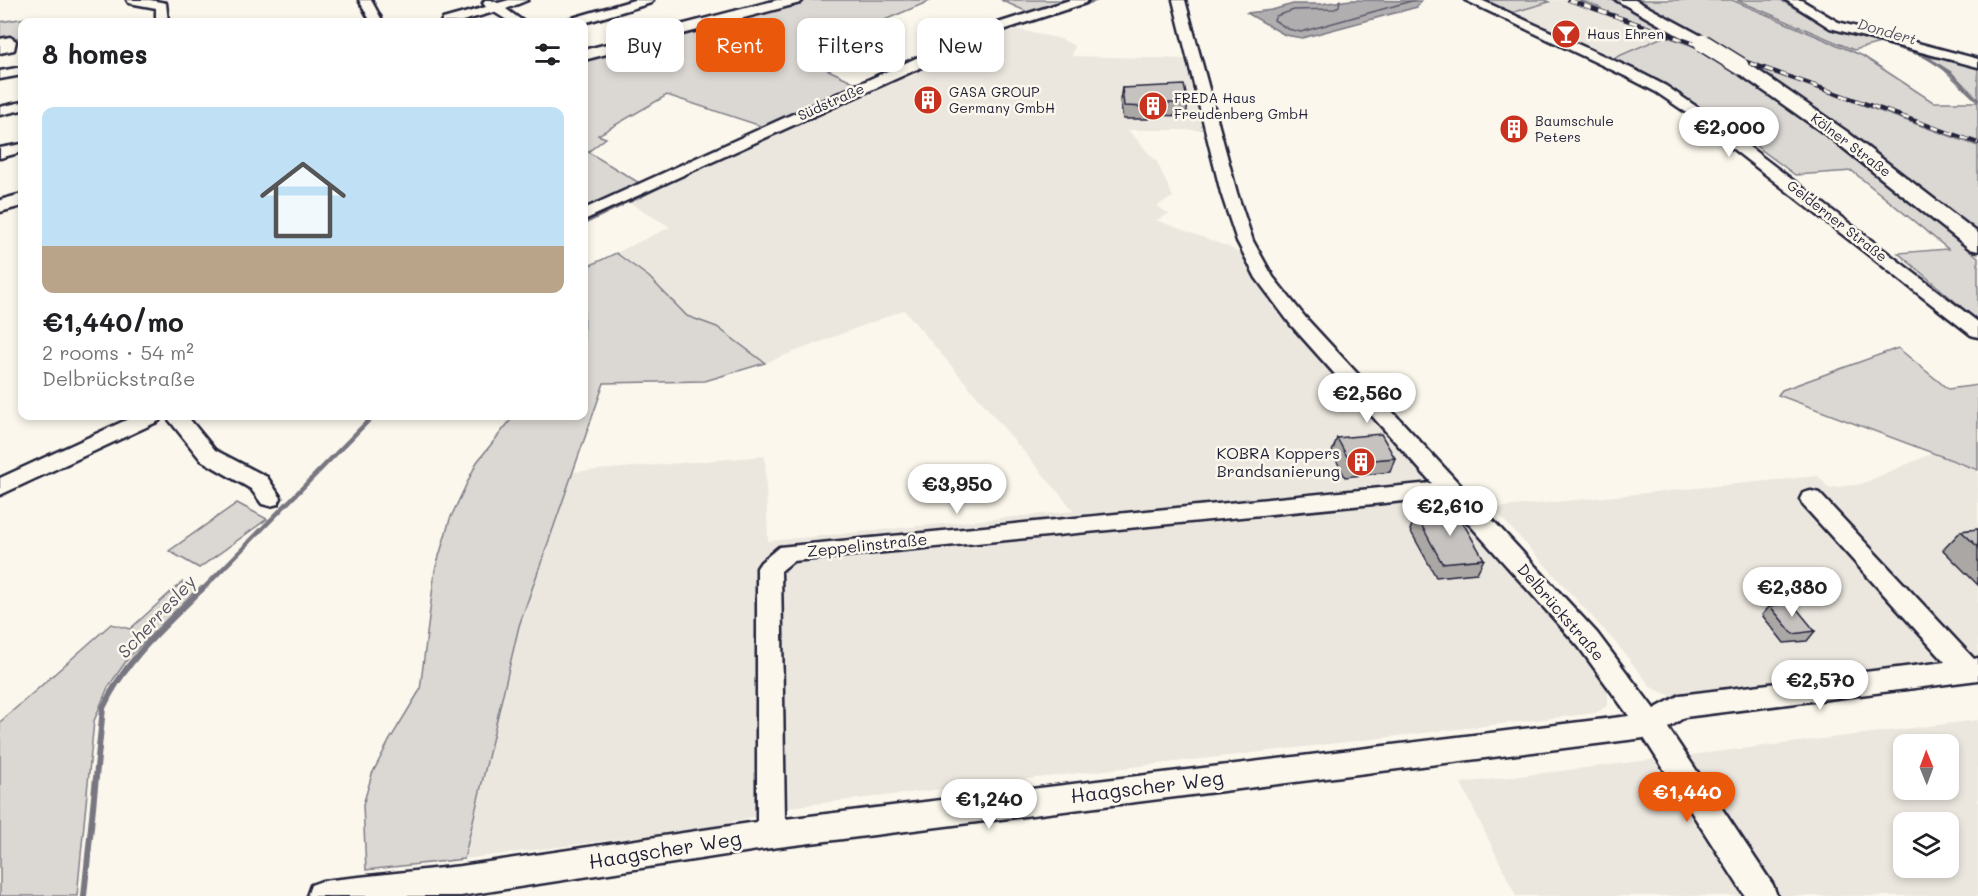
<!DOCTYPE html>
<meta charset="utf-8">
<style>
body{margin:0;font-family:Mali,sans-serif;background:#f6f6f6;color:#202124;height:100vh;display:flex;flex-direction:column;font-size:22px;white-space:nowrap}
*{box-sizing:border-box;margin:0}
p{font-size:20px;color:#757577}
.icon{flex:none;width:33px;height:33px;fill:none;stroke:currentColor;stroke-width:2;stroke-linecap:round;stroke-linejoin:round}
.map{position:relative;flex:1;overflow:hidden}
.sheet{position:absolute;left:18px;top:18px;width:570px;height:402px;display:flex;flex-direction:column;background:#fff;border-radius:12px;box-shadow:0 3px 9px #0003}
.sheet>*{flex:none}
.banner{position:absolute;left:606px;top:18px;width:570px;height:54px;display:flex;gap:12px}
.needle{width:39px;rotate:359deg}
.fabs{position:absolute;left:1893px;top:734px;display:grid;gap:12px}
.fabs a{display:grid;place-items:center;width:66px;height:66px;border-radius:12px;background:#fff;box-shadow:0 3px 9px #0003;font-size:30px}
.price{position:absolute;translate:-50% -51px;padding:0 14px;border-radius:21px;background:#fff;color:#222;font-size:20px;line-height:39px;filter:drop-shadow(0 2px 3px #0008)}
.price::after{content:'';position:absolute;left:50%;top:36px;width:18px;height:14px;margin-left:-9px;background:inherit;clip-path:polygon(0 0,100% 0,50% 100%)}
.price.selected{background:#ea580c;color:#fff}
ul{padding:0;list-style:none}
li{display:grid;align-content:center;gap:12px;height:318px;padding:0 24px}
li+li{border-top:2px solid #e0e0e0}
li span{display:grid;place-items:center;height:186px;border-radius:12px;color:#555}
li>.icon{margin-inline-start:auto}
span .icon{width:108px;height:108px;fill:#fffc;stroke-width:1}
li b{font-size:26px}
h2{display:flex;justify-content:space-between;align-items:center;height:72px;padding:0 24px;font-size:26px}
.pill{padding:0 21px;border-radius:12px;background:#fff;box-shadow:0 3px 9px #0003;font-size:21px;line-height:54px}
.pill.selected{background:#ea580c;color:#fff}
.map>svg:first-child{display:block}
</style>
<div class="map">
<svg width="1978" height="896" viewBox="0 0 1978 896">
<rect width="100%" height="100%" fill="#fbf7ec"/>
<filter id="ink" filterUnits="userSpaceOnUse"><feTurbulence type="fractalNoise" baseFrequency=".0167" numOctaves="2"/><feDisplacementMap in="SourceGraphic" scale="12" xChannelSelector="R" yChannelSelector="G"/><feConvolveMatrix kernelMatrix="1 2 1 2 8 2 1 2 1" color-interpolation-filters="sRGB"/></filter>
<g filter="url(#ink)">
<path fill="#ebe7df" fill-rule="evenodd" d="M1545 0H1579L1686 39 1699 48 1665 36 1612 59 1511 13 1548 2Z
M1002 26 1061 39 1075 46 1072 56 1189 59 1205 130H1128L1157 162 1173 197 1157 206 1169 214 1156 220 1229 247 1242 255 1261 286 1289 322 1588 657 1608 688V705L1596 713 797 806 711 827 464 859 519 626 573 472 765 456 768 541 1074 511 904 310 765 363 717 327 687 316 649 277 616 253 670 227 630 203 663 179Z
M1733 56 1978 142V146L1747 64Z
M1933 453 1978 470V657L1671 696 1652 688 1616 643 1493 508 1818 476 1829 488 1861 484Z
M1978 720V896H1516L1461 783ZM1904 744H1948V789H1904ZM1904 822H1948V867H1904Z"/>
<path fill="#dbd8d3" stroke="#7e7d87" stroke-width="1.5" d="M803 0H932L799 56 860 85 764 127 667 95 598 135 606 138 588 152 641 184 584 210V57Z
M1001 0H1075L1032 14Z
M1476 0H1545L1549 2 1511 13 1503 12Z
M1579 0H1617L1686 39 1601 10V8Z
M1636 0H1732L1863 56 1933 102H1978L1937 63 1920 55 1880 43 1854 50 1737 0H1790L1807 12 1930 53 1933 55 1928 56 1931 58 1945 57 1978 65V142L1733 56 1692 30Z
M33 17 73 22H22V37L0 41V22Z
M1665 36 1699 48 1831 138 1882 177 1978 257V321L1898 253 1948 249 1852 171 1795 175C1736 130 1679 89 1612 59Z
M1747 64 1978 146V235Z
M616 253 649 277 687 316 717 327 765 363 705 381 604 383 519 626 464 859 366 870 363 805 372 774 389 741 420 690 435 570 450 519 477 462 514 416H584V260L591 265Z
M1898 348 1948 389 1978 385V470L1778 395 1782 390Z
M237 503 267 519 199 568 169 551Z
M182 582 196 590 129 657 108 687 94 721 77 896H0V722L111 624 130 629Z"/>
<path fill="#b1aeb0" stroke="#787681" stroke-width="1.5" d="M1351 0 1421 1 1417 7 1302 38 1285 35 1247 13 1272 10 1293 4H1320Z"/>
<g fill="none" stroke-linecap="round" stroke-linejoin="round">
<path stroke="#5b5a6a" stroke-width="1.5" d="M1340 0 1339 6 1335 9 1294 10 1276 16 1274 20 1288 29 1301 32 1415 0"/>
<path stroke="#787681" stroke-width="3" d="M1782 0 1826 26 1923 55 1951 73 1978 100
M1013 27 1097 0
M981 40 1006 30"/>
<path stroke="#787681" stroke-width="4" d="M630 201 687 173
M584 223 621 205"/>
<path stroke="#787681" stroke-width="4.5" d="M201 591 373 416"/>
<path stroke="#787681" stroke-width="6" d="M84 896 103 708C125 660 165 626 202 589"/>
<g stroke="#22223b" stroke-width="5">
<path id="minor" d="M127 0H150L166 3 168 22H156V8L129 3Z
M359 0H371L383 22H371Z
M485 0H491L498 3 509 0H528L506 9 524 22H510L494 12 459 22H441L443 19 486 7 483 3Z
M634 0H653L651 3 584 23 567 22 569 19Z
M1070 0H1088L1086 3 1006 29 584 220V209L925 54 998 23Z
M1173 0H1185L1237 193 1253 241 1273 277 1305 317 1597 633 1654 709 1680 695 1945 662 1803 505 1800 499 1803 493 1811 491 1819 493 1974 659 1978 658V680L1685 717 1668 728 1773 885 1777 896H1745L1644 738 771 848 461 896H307L311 885 322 881 461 866 757 822V568L761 562 779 547 1432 483 1291 325 1256 278 1237 241 1221 193ZM1445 497 1579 647 1629 716 785 819 781 571 793 561Z
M1465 0H1481L1637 71 1666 86 1697 107 1978 322V337L1971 335 1687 113 1656 92 1627 77Z
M1786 0H1801L1838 22 1978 59V67L1830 28Z
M10 37 16 41 14 50 0 53V39Z
M22 67V75L0 79V71Z
M22 102V110L0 115V107Z
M22 144V152L0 158V148Z
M135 416H162L159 421 0 495V478Z
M166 416H187L215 450 267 477 281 498 278 504 270 506 262 504 251 489 201 460Z"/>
</g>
<g stroke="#22223b" stroke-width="5">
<path id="major" d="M777 0H803L800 3 584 60V50Z
M1616 0H1635L1709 40 1711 43 1703 48 1697 46Z
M1740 61 1746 62 1846 131 1978 233V251L1970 249 1832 139 1734 70 1731 66 1734 62Z
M22 194V206L0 212V200Z"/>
</g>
<use href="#minor" fill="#fbf7ec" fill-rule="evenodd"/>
<use href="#major" fill="#fbf7ec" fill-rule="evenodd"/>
<g stroke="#22223b" stroke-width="4.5">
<path id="rail" d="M1569 0 1978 143"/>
</g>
<use href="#rail" stroke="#fbf7ec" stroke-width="3" stroke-dasharray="8" stroke-linecap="butt"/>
<g stroke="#22223b" stroke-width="20" stroke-linecap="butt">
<path id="major-bridge" d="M1703 43 1740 66"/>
</g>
<use href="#major-bridge" stroke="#fbf7ec" stroke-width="17"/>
</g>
<path fill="#aaa7a5" stroke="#22223b" stroke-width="1.5" d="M1122 88 1188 103 1186 116 1148 115V119H1123L1120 100Z
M1337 438 1395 458 1390 472 1345 477 1332 452Z
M1416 515 1484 559 1477 573 1436 577 1410 530Z
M1978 529V585L1943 550 1961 531Z
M1770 606 1815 631 1807 641 1784 643 1762 615Z"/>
<path fill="#c6c2c0" stroke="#22223b" stroke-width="1.5" d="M1184 85 1188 103H1148L1149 107 1124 106 1122 88Z
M1381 434 1395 458 1350 462 1337 438Z
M1456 511 1484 559 1442 563 1416 515Z
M1978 529V547L1961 531Z
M1792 603 1815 631 1793 634 1770 606Z"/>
</g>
<defs>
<g id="bar-disc" transform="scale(1.5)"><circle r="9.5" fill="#c8321e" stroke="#fbf7ec"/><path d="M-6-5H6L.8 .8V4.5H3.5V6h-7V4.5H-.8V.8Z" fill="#fff"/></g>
<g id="building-disc" transform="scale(1.5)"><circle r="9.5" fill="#c8321e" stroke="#fbf7ec"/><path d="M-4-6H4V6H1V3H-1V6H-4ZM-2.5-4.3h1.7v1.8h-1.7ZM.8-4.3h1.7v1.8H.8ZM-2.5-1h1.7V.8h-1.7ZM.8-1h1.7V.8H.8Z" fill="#fff"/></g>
</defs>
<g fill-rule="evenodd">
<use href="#bar-disc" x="1566" y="34"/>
<use href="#building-disc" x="928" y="100"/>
<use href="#building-disc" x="1153" y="106"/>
<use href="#building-disc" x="1514" y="129"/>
<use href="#building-disc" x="1361" y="462"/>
</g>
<g text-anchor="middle" stroke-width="5" stroke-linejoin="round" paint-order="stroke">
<g font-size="14" fill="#22223b" stroke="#fbf7ec" text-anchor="start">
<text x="1587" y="39">Haus Ehren</text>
<text x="949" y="97">GASA GROUP<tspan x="949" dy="16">Germany GmbH</tspan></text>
<text x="1174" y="103">FREDA Haus<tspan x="1174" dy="16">Freudenberg GmbH</tspan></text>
<text x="1535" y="126">Baumschule<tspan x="1535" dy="16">Peters</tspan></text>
</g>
<g font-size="14" fill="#22223b" stroke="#fbf7ec">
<text transform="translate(831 102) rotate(-24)" y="5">Südstraße</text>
<text transform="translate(1851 145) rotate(37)" y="5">Kölner Straße</text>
<text transform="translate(1837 221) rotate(38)" y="5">Gelderner Straße</text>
</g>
<g font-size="15" font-style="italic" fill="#545364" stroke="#fbf7ec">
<text transform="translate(1887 32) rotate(16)" y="5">Dondert</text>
</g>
<g font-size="16" fill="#22223b" stroke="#fbf7ec" text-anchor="end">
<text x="1340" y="459">KOBRA Koppers<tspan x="1340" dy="18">Brandsanierung</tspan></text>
</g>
<g font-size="16" fill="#22223b" stroke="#fbf7ec">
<text transform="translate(867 545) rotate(-6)" y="6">Zeppelinstraße</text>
<text transform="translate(1561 612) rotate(49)" y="6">Delbrückstraße</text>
</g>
<g font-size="18" font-style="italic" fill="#545364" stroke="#fbf7ec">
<text transform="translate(157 617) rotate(-47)" y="6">Scherresley</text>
</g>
<g font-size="20" fill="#22223b" stroke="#fbf7ec">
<text transform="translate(1147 787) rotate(-7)" y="7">Haagscher Weg</text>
<text transform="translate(665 850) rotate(-9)" y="7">Haagscher Weg</text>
</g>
</g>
</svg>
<div class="fabs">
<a><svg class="needle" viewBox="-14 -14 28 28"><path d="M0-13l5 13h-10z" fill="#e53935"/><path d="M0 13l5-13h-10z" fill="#757577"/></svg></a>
<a><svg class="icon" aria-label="layers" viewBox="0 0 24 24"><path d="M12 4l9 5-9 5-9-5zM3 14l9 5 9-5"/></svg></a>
</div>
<b class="price" style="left:1729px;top:158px">€2,000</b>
<b class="price" style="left:1367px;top:424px">€2,560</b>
<b class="price" style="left:957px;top:515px">€3,950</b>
<b class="price" style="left:1450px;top:537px">€2,610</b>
<b class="price" style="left:1792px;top:618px">€2,380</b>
<b class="price" style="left:1820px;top:711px">€2,570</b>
<b class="price selected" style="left:1687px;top:823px">€1,440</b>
<b class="price" style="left:989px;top:830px">€1,240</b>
<div class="banner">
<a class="pill">Buy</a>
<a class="pill selected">Rent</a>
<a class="pill">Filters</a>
<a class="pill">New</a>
</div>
<section class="sheet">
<h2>8 homes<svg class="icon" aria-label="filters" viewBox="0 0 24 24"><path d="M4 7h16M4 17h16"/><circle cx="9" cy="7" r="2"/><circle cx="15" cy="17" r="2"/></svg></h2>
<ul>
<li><span style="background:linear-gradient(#bfe0f5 75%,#b9a48a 0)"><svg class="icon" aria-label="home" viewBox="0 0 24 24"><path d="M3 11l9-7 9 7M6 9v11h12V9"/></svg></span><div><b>€1,440/mo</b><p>2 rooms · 54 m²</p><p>Delbrückstraße</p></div></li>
</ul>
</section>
</div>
